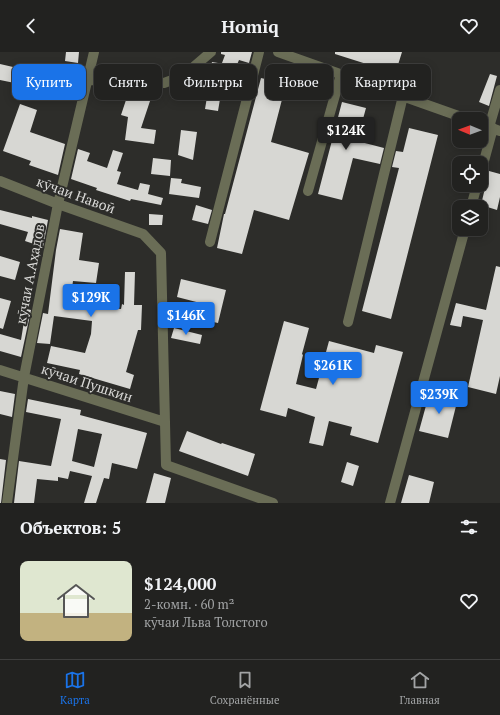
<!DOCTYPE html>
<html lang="ru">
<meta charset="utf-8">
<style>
body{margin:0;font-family:"PT Serif",serif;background:#2e2f2d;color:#f1f3f6;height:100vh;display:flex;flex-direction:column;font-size:15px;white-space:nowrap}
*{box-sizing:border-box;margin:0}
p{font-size:13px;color:#a2a4a5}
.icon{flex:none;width:22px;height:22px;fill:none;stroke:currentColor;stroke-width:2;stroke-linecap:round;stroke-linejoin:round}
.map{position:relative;height:451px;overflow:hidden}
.details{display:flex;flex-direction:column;background:#222220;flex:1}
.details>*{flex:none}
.top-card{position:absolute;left:12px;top:12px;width:476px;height:36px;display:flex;gap:8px}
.needle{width:26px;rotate:271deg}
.controls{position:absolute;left:452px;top:60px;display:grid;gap:8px}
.controls a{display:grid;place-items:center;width:36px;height:36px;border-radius:8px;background:#222220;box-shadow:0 2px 10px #0003,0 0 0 1px #3f3f3e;font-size:20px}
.price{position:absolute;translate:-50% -34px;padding:0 9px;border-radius:4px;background:#1a73e8;color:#fff;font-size:13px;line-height:26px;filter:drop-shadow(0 1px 2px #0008)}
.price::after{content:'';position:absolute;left:50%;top:24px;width:12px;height:9px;margin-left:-6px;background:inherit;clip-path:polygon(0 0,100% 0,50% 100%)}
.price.active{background:#222;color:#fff}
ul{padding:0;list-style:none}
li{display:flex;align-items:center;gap:12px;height:100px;padding:0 20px}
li+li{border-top:1px solid #3f3f3e}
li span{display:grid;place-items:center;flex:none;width:112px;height:80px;border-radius:8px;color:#555}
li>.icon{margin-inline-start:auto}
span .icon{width:48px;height:48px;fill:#fffc;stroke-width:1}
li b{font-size:17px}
h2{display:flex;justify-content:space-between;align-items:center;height:48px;padding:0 20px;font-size:17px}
.chip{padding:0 14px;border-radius:8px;background:#222220;box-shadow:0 2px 10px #0003,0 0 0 1px #3f3f3e;font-size:14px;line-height:36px}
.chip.active{background:#1a73e8;color:#fff}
header{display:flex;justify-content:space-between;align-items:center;height:52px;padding:0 20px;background:#222220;font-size:18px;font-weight:600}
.dock{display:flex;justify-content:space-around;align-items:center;height:56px;border-top:1px solid #3f3f3e;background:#222220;font-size:11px;color:#a2a4a5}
.dock a{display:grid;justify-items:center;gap:2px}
.dock .active{color:#1a73e8}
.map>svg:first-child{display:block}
</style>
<header><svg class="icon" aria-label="back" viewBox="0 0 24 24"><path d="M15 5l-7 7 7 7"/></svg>Homiq<svg class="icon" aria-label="heart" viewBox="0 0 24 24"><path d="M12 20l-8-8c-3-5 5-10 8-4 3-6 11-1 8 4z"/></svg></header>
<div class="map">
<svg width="500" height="451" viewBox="0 0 500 451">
<rect width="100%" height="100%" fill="#2d2d2a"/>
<path fill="#d7d7d3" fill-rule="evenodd" d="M66 0H79L78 11 65 9Z
M221 0H252L249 11 239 8 236 15 222 11 225 3 221 2Z
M335 0H402L393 29 373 21 376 15 335 2Z
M212 10 224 12 219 34 207 32Z
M0 12 48 23 44 37 0 28Z
M490 22 497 24 489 54 479 50Z
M261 26 286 32 271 90 309 101 289 168 254 158 242 202 217 196 224 162H225Z
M129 39 151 46 141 76 156 78 154 92 125 88 128 65 121 63Z
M207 45 220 47 218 59 205 57Z
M342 50 366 56 357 89 384 96 380 112 353 106 342 148 318 142Z
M20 52 37 58 30 80 65 92 58 123 29 113 31 109 3 99Z
M409 76 438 83 391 267 362 259 399 116 392 115 396 99 403 100Z
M181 78 197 80 193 108 178 103Z
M78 97 90 101 87 109 107 116 113 98 123 101 117 119 121 120 117 132 138 138 140 131 150 133 148 142 163 146 161 153 131 147 130 149 96 138 97 136 71 127Z
M153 106 171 108 170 124 151 122Z
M489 119 500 122V145L497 158 481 153Z
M171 126 182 127 181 131 201 135 199 146 169 142Z
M196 153 212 158 208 172 192 168Z
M0 158 32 166V164L48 168 43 195 25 189 28 180 0 172Z
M149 162 163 163 162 173H149Z
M60 177 83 181 79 208 99 211 96 231 73 229 70 250 90 253V254L121 257 122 252 124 253 125 220H135L134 253H142L141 278H138L126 320 134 323 130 337 79 322 80 318 47 311 51 294 85 301 91 282 92 269 54 264 50 292 37 291 43 261 48 262 56 198Z
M0 204 20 210 15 228 0 224Z
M496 214 500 215V324L496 342 468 335 483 268 463 264 461 275 450 273 456 251 486 258Z
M181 227 226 238 218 271 204 268 208 253 177 245Z
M0 246 11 249 3 277 0 276Z
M26 257 31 258 21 305 0 299V282L21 288Z
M284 269 309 276 302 302 303 303 296 332 316 337 329 289 374 301 376 293 403 300 378 391 350 383 352 375 329 369 323 394 309 391 315 365 288 356 286 365 260 358Z
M174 276 202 283 200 292 171 286Z
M0 339 15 342 12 365 0 362Z
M430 339 458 346 448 386 419 379Z
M28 347 81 358 80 363 147 381 137 417 112 411 109 427 104 426 96 451H84L92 424 70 419 68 427 58 425V429L37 427 34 451H14L19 409 51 414 61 367 26 360ZM78 377 102 382 94 415 72 409Z
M187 379 221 392 222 391 255 402 248 424 179 399Z
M0 407 6 408 1 451H0Z
M347 410 359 414 353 434 341 430Z
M154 421 171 426 165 451H146Z
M409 423 434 430 429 451H401Z"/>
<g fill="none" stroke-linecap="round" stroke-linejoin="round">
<path stroke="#6a6d56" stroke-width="10" d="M278 0 467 67
M87 28 164 31 183 24 211 0
M481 72 500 79
M489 75 500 38
M481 120 493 76
M0 129 58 152 143 182 161 201 166 413 273 451
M308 139 341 22
M471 155 477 133
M210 190 259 0
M348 270 403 44
M0 318 165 370
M7 451 24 325 58 152 94 0
M390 451 465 177"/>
</g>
<g text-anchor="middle" stroke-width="4" stroke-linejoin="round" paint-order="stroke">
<g font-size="14" fill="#d9d9d7" stroke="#2d2d2a">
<text transform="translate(76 143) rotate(20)" y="5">кӯчаи Навоӣ</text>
<text transform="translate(30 222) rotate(-79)" y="5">кӯчаи А.Аҳадов</text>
<text transform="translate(87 331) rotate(18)" y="5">кӯчаи Пушкин</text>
</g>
</g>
</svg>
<div class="controls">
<a><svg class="needle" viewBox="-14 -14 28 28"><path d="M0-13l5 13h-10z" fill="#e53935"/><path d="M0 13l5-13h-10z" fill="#a2a4a5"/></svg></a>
<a><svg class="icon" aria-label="locate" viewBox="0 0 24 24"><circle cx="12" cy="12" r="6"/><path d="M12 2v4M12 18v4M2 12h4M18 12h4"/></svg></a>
<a><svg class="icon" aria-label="layers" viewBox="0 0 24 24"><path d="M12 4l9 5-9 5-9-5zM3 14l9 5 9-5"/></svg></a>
</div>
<b class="price active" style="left:346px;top:99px">$124K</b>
<b class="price" style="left:91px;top:266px">$129K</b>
<b class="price" style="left:186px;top:284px">$146K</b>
<b class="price" style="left:333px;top:334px">$261K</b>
<b class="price" style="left:439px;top:363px">$239K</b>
<div class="top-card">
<a class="chip active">Купить</a>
<a class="chip">Снять</a>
<a class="chip">Фильтры</a>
<a class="chip">Новое</a>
<a class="chip">Квартира</a>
</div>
</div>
<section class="details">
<h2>Объектов: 5<svg class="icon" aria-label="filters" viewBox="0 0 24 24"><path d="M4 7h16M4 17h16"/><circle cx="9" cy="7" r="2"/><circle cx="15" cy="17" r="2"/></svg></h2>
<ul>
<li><span style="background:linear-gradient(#dfe7d0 65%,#c2b280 0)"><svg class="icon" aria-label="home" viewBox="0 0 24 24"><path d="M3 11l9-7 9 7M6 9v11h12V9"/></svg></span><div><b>$124,000</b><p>2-комн. · 60 m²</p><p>кӯчаи Льва Толстого</p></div><svg class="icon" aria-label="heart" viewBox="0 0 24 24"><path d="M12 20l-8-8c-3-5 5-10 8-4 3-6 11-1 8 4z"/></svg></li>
</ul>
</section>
<nav class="dock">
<a class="active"><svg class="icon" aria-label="map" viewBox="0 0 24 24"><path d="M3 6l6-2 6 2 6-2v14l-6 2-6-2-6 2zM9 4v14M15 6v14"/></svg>Карта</a>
<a><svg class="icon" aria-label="saved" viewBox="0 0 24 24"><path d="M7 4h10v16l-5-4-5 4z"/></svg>Сохранённые</a>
<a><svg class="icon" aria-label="home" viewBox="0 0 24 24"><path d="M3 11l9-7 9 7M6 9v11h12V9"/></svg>Главная</a>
</nav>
